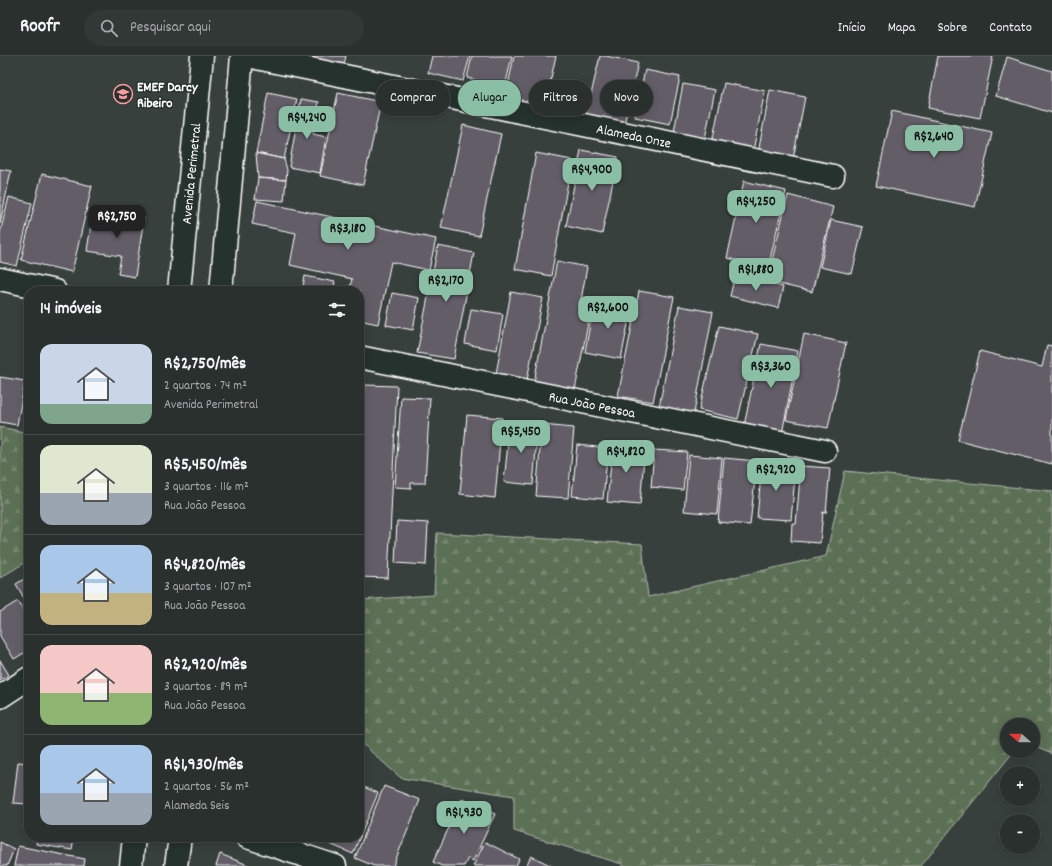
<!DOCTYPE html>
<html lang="pt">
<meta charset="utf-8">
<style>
body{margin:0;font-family:Dekko,sans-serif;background:#323836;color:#f1f3f6;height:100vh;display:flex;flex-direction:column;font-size:15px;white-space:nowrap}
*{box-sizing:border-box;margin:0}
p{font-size:13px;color:#a5a9aa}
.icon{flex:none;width:22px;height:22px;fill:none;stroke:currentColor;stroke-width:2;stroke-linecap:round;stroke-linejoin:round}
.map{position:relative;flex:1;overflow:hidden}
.sheet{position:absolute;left:24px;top:230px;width:340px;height:556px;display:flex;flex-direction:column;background:#2a302e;border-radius:16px;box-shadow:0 2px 10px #0003,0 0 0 1px #464b4a}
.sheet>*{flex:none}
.top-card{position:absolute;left:376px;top:24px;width:380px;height:36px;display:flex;gap:8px}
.needle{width:26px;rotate:291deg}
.buttons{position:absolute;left:1000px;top:662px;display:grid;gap:8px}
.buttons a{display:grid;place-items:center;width:40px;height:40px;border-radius:50%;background:#2a302e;box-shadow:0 2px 10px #0003,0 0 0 1px #464b4a;font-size:20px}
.price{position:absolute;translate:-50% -34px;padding:0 9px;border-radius:8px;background:#8abfa5;color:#111;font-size:13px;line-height:26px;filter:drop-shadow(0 1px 2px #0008)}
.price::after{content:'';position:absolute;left:50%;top:24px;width:12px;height:9px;margin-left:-6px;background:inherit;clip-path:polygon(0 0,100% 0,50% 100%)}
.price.on{background:#222;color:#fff}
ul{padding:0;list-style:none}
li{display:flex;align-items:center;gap:12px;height:100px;padding:0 16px}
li+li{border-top:1px solid #464b4a}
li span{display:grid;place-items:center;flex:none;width:112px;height:80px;border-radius:12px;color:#555}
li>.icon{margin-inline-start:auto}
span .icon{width:48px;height:48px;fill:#fffc;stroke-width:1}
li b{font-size:17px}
h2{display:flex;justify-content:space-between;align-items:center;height:48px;padding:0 16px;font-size:17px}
.chip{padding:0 14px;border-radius:18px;background:#2a302e;box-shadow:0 2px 10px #0003,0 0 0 1px #464b4a;font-size:14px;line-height:36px}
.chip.on{background:#8abfa5;color:#111}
header{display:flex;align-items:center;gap:24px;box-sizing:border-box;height:56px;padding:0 20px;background:#2a302e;border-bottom:1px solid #464b4a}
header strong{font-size:19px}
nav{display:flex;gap:22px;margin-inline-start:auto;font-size:14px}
.search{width:280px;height:36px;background:#323836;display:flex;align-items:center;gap:10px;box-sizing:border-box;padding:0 14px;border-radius:22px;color:#a5a9aa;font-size:15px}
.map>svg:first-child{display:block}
</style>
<header>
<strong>Roofr</strong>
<div class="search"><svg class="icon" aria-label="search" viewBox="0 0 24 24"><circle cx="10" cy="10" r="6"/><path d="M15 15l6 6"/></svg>Pesquisar aqui</div>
<nav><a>Início</a><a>Mapa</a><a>Sobre</a><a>Contato</a></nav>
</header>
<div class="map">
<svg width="1052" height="810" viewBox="0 0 1052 810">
<defs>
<pattern id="forest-firs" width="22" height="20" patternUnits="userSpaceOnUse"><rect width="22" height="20" fill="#5c7054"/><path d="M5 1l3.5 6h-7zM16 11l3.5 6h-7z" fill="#74856e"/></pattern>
</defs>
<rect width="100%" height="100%" fill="#38403e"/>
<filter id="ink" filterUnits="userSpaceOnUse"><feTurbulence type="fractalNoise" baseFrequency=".025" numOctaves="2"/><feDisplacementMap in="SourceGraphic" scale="8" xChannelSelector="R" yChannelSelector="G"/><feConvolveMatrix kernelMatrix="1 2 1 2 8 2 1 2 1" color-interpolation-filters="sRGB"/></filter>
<g filter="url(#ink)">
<path fill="url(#forest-firs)" stroke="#aeb8aa" d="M0 371 29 377V504L0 522Z
M845 415 1052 435V698L1033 690V669H1007V695H1014L921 810H622V808L514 775V740L401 722 359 685V612L361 611 360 544 434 539 437 477 642 488 648 541 826 500Z"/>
<path fill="#635d67" stroke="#fff" d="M306 0H346L343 12 306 3Z
M432 0H470L463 25 428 17Z
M472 0H512L505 31 467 22Z
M514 0H556L544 53 505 45Z
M600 0H606L638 7 623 73 585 64Z
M938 0H993L980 62 928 52Z
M1007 1 1052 15V57L996 40Z
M645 14 680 21 670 68 635 61Z
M724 27 765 35 753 95 712 87Z
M683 28 715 34 704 87 673 81Z
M770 34 805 41 793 103 758 97Z
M268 37 297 43 284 103 256 97Z
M338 37 381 46 363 129 320 120Z
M301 43 319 46 313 78 326 81 320 117 289 111Z
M892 55 992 77 975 151 876 130Z
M463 69 501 78 479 180 441 172Z
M581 94 618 101 602 178 566 170Z
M256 97 284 103 287 114 286 124 258 122Z
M536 97 572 104 551 220 515 213Z
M0 113 11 115 0 168Z
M42 118 92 130 72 216 21 204Z
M258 122 286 124 284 145 255 143Z
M744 125 786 135 768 212 727 202Z
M788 139 833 151 812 236 767 225Z
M9 141 32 147 17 210 0 206V177Z
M257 145 436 183 429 214 391 206 378 268 359 264V235H349L352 223 290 209 296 177 252 168Z
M93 155 144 162 135 221 118 218 121 200 87 195Z
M831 164 863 171 852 218 820 211Z
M438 190 474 197 454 303 417 297Z
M557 205 587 211 581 244 592 247 575 334 534 326Z
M735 219 783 231 778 252 730 240Z
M305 220 335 226 333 235H302Z
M639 235 674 241 653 346 618 340Z
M511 236 543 242 527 324 496 318Z
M392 237 419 242 413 274 386 269Z
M594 246 631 253 621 303 585 296Z
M679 250 713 256 694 357 659 351Z
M471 253 503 258 497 294 465 288Z
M719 270 758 278 738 363 699 354Z
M804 278 846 287 828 372 786 364Z
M761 288 798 295 782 378 744 370Z
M1047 289 1052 290V408L958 384 980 295 1042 311Z
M0 321 25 325 17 369 0 366Z
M359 328 361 329 359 369Z
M364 329 397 330 388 522 359 521V443Z
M401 341 430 342 425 427H411V432L395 431Z
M467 359 502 362 495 442 460 438Z
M510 368 538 370 533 429 504 426Z
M542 369 574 372 568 442 536 440Z
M613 387 645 390 640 449 607 446Z
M577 389 608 392 603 443 572 440Z
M654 394 687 396 683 434 651 431Z
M689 399 722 402 717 458 684 455Z
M724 402 757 405 750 469 718 466Z
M762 408 796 410 791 464 757 462Z
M801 410 830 412 826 457 823 456 820 487 791 485 792 467 796 468Z
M397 465 428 467 426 509 395 507Z
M29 520V551L16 528Z
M18 545 29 564V594L14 603 0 580V556Z
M0 604 9 619 0 624Z
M18 706 29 707V748L13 747Z
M359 729 378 737 353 798 321 784 322 781H359Z
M384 730 420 744 393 810H374L355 802Z
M462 743 495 758 473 805 468 802 464 810H442L433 806Z
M37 781H74L72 794 36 788Z
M303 781H318L316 786Z
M0 786 14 793 7 810H0Z
M485 786 519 803 516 810H473Z
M18 790 85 803 84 810H14Z
M220 798 248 809V810H216Z
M531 800 552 810H526Z"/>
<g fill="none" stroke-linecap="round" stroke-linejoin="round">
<g stroke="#fff" stroke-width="25">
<g id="street">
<path id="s1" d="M247 0 833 120"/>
<path d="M0 223 55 235"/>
<path id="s2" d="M359 301 825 395"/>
<path d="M0 641 29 622"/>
<path d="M247 781 335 810"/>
</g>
</g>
<g stroke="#fff" stroke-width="25">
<g id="secondary">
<path id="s3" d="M179 235 202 0"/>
<path d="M221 235 242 0"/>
<path d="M131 810 134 781"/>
<path d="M176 810 180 781"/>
</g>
</g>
<use href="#street" stroke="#26332d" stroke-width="22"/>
<use href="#secondary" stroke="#26332d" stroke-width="22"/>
</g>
</g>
<defs>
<g id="school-ring" transform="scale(1)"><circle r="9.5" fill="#26332d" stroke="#ff9aa2" stroke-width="1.5"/><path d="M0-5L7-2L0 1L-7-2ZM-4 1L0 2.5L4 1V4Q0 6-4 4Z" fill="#ff9aa2"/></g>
</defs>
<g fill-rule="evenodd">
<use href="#school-ring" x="123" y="38"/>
</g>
<g text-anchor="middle" stroke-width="3" stroke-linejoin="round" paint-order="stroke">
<g font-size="14" font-weight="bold" fill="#fff" stroke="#26332d" text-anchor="start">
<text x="137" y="35">EMEF Darcy<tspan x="137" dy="16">Ribeiro</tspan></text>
</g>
<g font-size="14" fill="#fff" stroke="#26332d">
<text dy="5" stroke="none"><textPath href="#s1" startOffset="395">Alameda Onze</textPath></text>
<text dy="5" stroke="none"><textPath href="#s3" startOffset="118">Avenida Perimetral</textPath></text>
<text dy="5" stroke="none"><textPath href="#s2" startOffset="238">Rua João Pessoa</textPath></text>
</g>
</g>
</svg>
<div class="buttons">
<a><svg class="needle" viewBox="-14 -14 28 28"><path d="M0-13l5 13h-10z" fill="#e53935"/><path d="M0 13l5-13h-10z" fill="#a5a9aa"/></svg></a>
<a>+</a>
<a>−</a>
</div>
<b class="price" style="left:307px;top:84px">R$4,240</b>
<b class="price" style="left:934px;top:103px">R$2,640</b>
<b class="price" style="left:592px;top:136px">R$4,900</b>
<b class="price" style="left:756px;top:168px">R$4,250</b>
<b class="price on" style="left:117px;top:183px">R$2,750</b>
<b class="price" style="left:348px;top:195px">R$3,180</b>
<b class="price" style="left:756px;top:236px">R$1,880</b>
<b class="price" style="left:446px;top:247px">R$2,170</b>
<b class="price" style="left:608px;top:274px">R$2,600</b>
<b class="price" style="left:771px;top:333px">R$3,360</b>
<b class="price" style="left:521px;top:398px">R$5,450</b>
<b class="price" style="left:626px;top:418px">R$4,820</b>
<b class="price" style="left:776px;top:436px">R$2,920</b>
<b class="price" style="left:464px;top:779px">R$1,930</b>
<div class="top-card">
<a class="chip">Comprar</a>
<a class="chip on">Alugar</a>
<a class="chip">Filtros</a>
<a class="chip">Novo</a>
</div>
<section class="sheet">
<h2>14 imóveis<svg class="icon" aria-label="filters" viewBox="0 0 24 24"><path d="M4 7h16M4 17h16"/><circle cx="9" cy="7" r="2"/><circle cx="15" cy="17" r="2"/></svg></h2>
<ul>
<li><span style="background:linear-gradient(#c9d6e8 75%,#7fa58c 0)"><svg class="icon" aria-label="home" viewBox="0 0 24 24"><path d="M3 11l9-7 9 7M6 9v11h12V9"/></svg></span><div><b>R$2,750/mês</b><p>2 quartos · 74 m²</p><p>Avenida Perimetral</p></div></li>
<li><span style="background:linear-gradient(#dfe7d0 60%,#9aa5b1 0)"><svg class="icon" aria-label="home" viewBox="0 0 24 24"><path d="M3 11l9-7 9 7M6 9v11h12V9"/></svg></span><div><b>R$5,450/mês</b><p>3 quartos · 116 m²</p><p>Rua João Pessoa</p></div></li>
<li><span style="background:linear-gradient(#a9c7e8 60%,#c2b280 0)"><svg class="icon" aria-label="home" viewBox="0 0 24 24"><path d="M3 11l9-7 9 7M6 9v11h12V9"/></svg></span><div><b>R$4,820/mês</b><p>3 quartos · 107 m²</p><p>Rua João Pessoa</p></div></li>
<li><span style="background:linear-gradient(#f6c9c9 60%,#8fb573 0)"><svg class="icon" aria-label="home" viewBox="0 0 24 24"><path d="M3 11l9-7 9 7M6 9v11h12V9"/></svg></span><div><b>R$2,920/mês</b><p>3 quartos · 89 m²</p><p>Rua João Pessoa</p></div></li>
<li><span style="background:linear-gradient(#a9c7e8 60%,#9aa5b1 0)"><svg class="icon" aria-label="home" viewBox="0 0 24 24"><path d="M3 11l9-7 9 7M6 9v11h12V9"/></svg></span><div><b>R$1,930/mês</b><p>2 quartos · 56 m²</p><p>Alameda Seis</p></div></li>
</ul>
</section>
</div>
